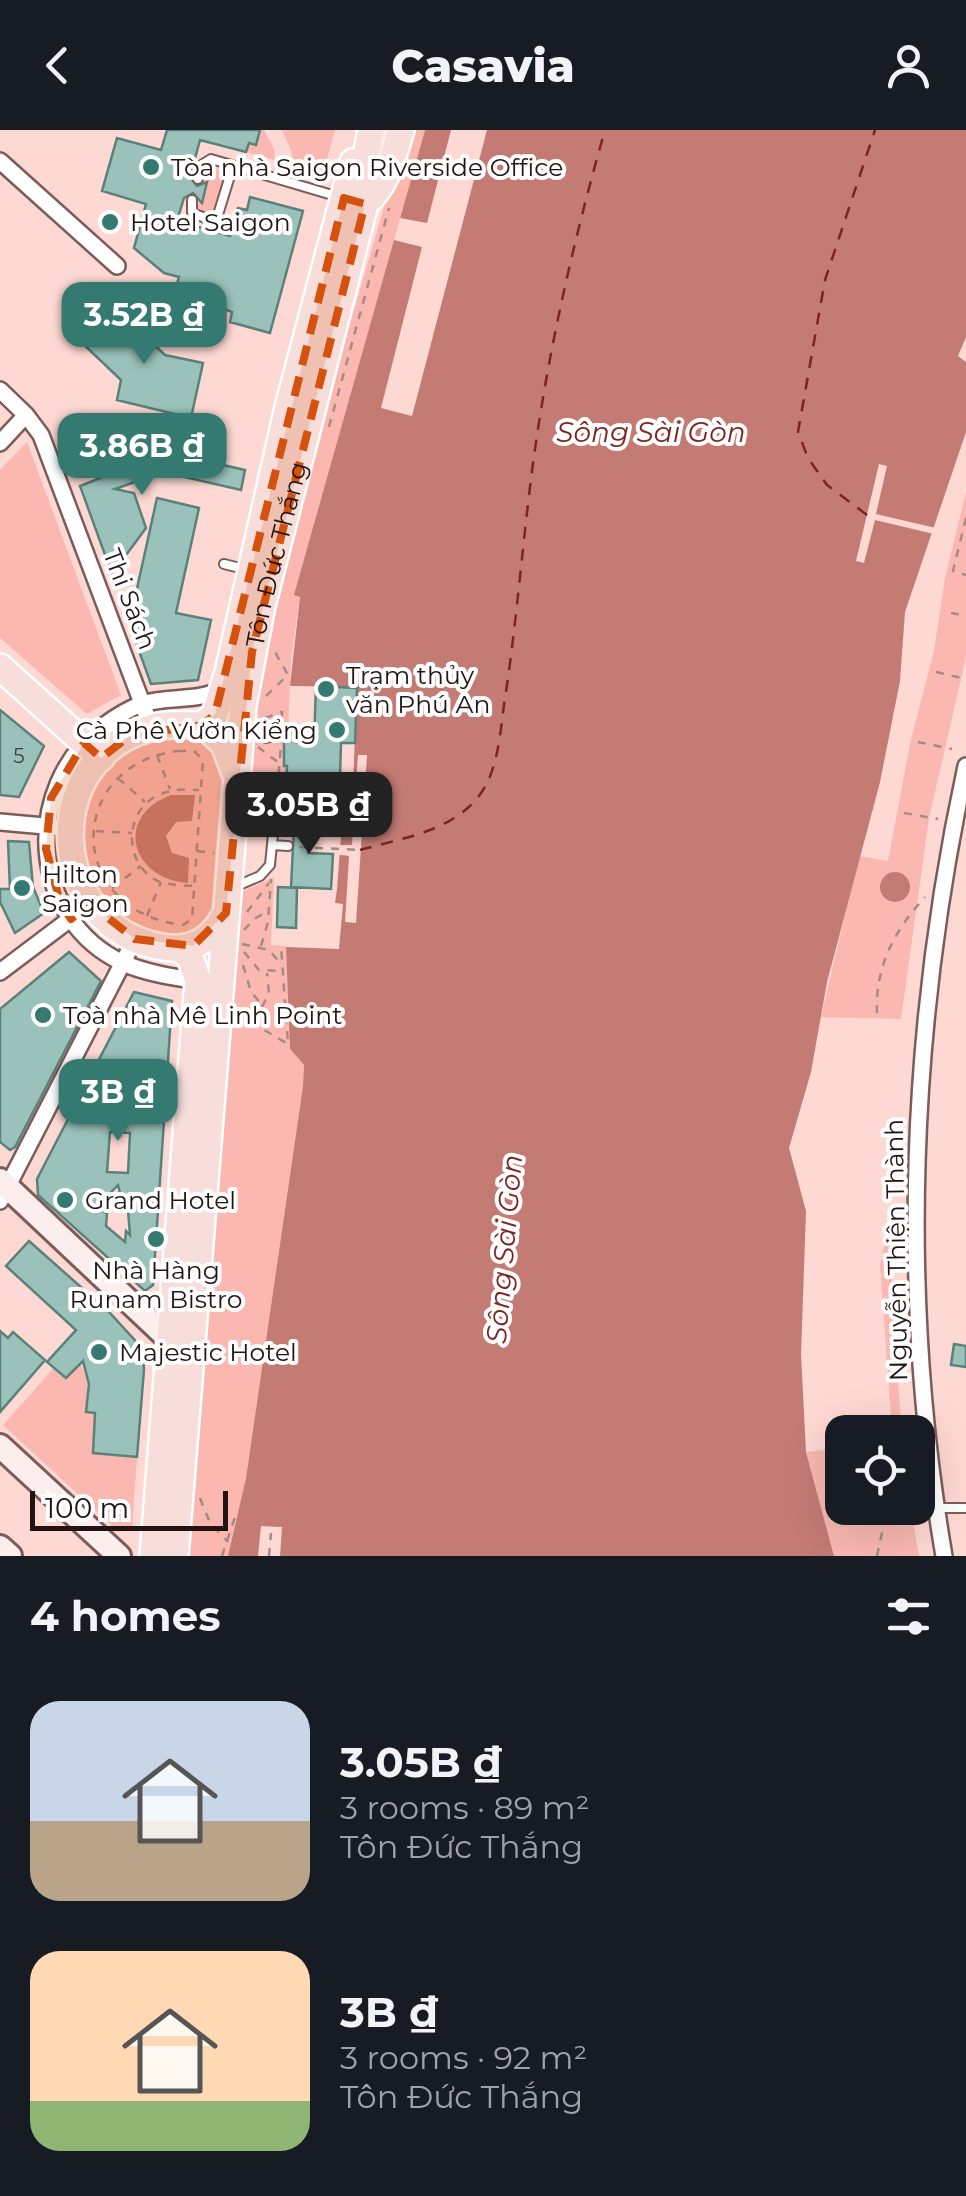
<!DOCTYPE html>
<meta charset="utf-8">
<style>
body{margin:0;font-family:Montserrat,sans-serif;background:#20242c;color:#f1f3f6;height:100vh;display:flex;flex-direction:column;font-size:38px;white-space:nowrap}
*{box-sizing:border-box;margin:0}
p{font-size:32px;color:#9ea1a6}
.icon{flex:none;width:55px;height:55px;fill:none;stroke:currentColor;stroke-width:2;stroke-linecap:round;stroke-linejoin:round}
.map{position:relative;height:1426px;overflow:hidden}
.details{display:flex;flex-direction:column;background:#171b24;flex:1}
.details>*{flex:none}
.controls{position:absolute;left:825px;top:1285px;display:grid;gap:20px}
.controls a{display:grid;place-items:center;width:110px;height:110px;border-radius:20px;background:#171b24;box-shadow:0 10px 40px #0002;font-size:50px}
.scale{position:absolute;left:30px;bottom:25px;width:198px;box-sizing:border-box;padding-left:10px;border:5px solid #211412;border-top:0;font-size:28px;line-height:35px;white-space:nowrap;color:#211412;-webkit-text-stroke:8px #fff;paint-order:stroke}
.price{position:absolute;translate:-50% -85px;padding:0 22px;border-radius:20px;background:#347a71;color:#fff;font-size:32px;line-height:65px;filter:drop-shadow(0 2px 5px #0008)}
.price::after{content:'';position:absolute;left:50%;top:60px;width:30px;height:22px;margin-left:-15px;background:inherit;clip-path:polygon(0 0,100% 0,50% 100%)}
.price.active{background:#222;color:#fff}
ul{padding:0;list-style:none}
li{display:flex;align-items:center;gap:30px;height:250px;padding:0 30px}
li span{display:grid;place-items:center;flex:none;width:280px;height:200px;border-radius:30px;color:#555}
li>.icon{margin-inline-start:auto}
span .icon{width:120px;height:120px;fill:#fffc;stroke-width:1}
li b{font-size:42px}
h2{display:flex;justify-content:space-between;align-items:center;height:120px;padding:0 30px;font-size:42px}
header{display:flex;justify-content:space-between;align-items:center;height:130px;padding:0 30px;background:#171b24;font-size:45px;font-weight:800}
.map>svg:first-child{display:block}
</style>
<header><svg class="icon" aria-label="back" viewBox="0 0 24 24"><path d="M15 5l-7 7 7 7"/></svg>Casavia<svg class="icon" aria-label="person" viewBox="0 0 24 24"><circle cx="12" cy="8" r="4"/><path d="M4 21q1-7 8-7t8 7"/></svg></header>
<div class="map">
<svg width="966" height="1426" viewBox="0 0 966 1426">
<rect width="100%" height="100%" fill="#fed8d3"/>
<path fill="#fab8b1" d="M260 0H264L275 21 274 30 246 22 249 13 256 15Z
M282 0H335L321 51 289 42 292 23Z
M406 0H425L295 464 300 466 291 529 285 677 246 661C271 436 345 218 406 0Z
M208 36 226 41 213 83 196 78 197 71 202 72 207 53 203 51Z
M27 312 121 565 87 584 0 508V340Z
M966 362V527L929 688 901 889 821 887 859 726 888 731 911 609 934 521 945 448Z
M179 608 211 613 222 638 211 783 207 793 182 809 141 801 106 777 81 726 83 681 96 654 111 636 132 620 156 611Z
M274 747 271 815 286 816 290 919 304 935 303 956 246 1348 228 1426H186L239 763Z
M891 1090 893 1190 902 1302H892L880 1134Z
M80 1234 88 1248 86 1281 95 1283 93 1323 137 1327 132 1398 119 1402 3 1295 54 1238 66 1248Z
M842 1318V1378H911L919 1426H834L806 1322Z"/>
<path fill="#c37b74" d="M425 0H966V207L958 226 966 232V302L905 482 900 551 880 652 827 852 811 942 789 1018 806 1081 801 1224 806 1322 834 1426H228L246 1348 303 956 304 935 290 919 286 817 339 819 343 774 335 773 337 759 345 654H353L357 557 290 556 300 467 294 465Z
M171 665H195L192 691 176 692 166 706 172 723 189 728 188 753C130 749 114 686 171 665Z
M880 757a15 15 0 1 1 30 0a15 15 0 1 1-30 0Z"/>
<path fill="#fed8d3" d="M451 0H487L412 286 381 278 422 117 394 110 400 88 427 93Z
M879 334 887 336 876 384 940 399 938 405 875 390 864 433 856 431Z
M358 625H367L356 793 345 792 349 726 334 724 335 715H352Z
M261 1396 282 1397 280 1426H258Z"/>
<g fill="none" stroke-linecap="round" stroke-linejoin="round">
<path stroke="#7b2421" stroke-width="2.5" stroke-dasharray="12 10" stroke-linecap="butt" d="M867 385 827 355 808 328 798 302 825 150 875 0
M360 720C402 708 455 701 481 663 498 639 500 604 504 575 516 498 522 419 532 341 547 226 573 112 605 0"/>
</g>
<path fill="#9ac2bb" stroke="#5b817b" stroke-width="2.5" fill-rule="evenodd" d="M167 0H260L256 15 249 13 246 22 200 10 190 47 197 56 207 52 202 73 193 63 184 68 177 91 230 106 238 78 247 80 250 67 303 81 270 203 230 192 232 182 211 174 214 164 177 154 179 147 164 143 134 118 146 74 102 61 117 8 161 20Z
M114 177 165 225 203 233 191 288 117 270 121 250 81 212Z
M166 322 245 340 241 360 163 342 115 359 134 363 146 398 112 444 80 356Z
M157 368 199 378 176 483 211 490 198 550 151 554 130 496 134 497 141 464 136 463Z
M316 556 357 558 355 613H341L340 647 299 645 298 677H285L287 636H284V611L289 603H294V612H314Z
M0 580 44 616 19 667 0 665Z
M295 677 311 678 308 723 333 724 331 759 291 757Z
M8 711 29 712 33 757 44 783 15 803 0 772V759H10Z
M278 757 297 758 296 798 277 797Z
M69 822 101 851 15 1017 10 1020 0 1012V879Z
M134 862 172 871 153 1155 145 1161 38 1065 37 1049ZM110 1002 130 1003 128 1043 107 1042ZM118 1055 124 1079 128 1080 130 1105 126 1101 125 1112 106 1096 107 1084 98 1076Z
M29 1111 109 1182 142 1218 144 1239 137 1327 93 1323 95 1283 86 1282 89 1254 83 1231 66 1248 47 1232 76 1200 6 1136Z
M0 1201 8 1208 13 1202 45 1230 0 1282Z
M954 1214 966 1216V1237L951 1235Z"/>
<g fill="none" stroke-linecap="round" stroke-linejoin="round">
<g stroke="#7c5c58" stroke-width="12">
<path id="lane" d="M198 49 203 34 211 29 339 67
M192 70V83L211 90 217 88 233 36
M224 434 248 440
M246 601 273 598 282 604 266 608 257 602
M272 715 288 716
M232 758 260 746 270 735C273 698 281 683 242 667
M936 1378H966"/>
</g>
<g stroke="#7c5c58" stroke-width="20">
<path id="street" d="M0 31 117 136
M0 260 26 285 41 305 151 597
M0 313 26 285
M0 692 56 697
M0 842 90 774
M198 851C173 847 146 843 123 833 29 789 22 658 102 597 114 588 128 579 142 574 170 565 197 573 224 558
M0 1071 135 809
M944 1426C899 1164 910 895 966 636"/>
</g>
<g stroke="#7c5c58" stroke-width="28">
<path id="secondary" d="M373 45 385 0
M0 1050 170 1210
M0 1316 119 1426
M0 1417 10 1426"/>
</g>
<g stroke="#fff" stroke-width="30">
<g id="primary">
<path d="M365 74C388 53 392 29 401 0"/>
<path d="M0 537 101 628"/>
<path d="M203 595 215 584 228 542 288 277 353 32"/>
<path d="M225 785C211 811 191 822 162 817 46 797 38 628 150 598 167 593 186 595 203 595L224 614 234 641"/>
<path d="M153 1426 198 851 190 827 180 819"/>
<path id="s1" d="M175 1426 243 576 262 476 365 74 361 53 371 0"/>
</g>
</g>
<path stroke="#a68a86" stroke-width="2.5" stroke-dasharray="8 8" stroke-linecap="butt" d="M329 297 389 78
M966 388 953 441 966 445
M951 483 966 486
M936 542 966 549
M266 566 288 545 275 522
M265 588 282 582V591
M918 612 952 619
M258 617 279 633
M178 621H194L203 630 192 789 183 795C63 781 66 634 178 621Z
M157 625 170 659
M259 643 275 665
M118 648 145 672
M276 676 281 614
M904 683 938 689
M96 701 132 703
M299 717 360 720
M197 721 214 723
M192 756C181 755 170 755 160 752 126 738 122 688 153 668 168 659 182 659 199 660
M112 758 141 736
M247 782 269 753
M147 786 161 752
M244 800 254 789 269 781
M242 814 269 820 281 834
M261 816 268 792 271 749
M244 822 259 840 282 841
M243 835 251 862 264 877
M877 883C875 837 894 801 925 767
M237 884 288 914 281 816
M255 891 269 863 267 843
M200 1368 210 1393 228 1412
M222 1426 235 1387
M269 1426 271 1403
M877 1426 882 1403 881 1378"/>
<use href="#lane" stroke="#fff" stroke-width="8"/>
<use href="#street" stroke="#fff" stroke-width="15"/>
<use href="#secondary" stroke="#fbeeed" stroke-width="22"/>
<use href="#primary" stroke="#f7dedb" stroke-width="25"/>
</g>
<path fill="#d4520d" fill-opacity="0.2" stroke="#d4520d" stroke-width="8" stroke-dasharray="20 12" stroke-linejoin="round" d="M344 68 365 74 252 522 226 783 193 816 135 809 90 774 71 789 60 772 46 719 51 668 84 613 101 628 131 605 203 595 215 584Z"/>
<g fill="#347a71" stroke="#fff" stroke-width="4">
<circle cx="151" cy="37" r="10"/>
<circle cx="110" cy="92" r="10"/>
<circle cx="326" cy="559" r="10"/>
<circle cx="337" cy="600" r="10"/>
<circle cx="22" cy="758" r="10"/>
<circle cx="43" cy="885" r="10"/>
<circle cx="65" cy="1070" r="10"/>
<circle cx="156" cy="1109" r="10"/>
<circle cx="99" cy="1222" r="10"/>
</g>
<g text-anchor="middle" stroke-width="8" stroke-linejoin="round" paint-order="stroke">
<g font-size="20" fill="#3f403c">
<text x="19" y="633">5</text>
</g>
<g font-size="25" fill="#211412" stroke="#fff" text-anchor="start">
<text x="171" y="46">Tòa nhà Saigon Riverside Office</text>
<text x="130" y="101">Hotel Saigon</text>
<text x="346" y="554">Trạm thủy<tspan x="346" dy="29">văn Phú An</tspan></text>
<text x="317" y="609" text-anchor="end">Cà Phê Vườn Kiểng</text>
<text x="42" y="753">Hilton<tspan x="42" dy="29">Saigon</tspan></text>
<text x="63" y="894">Toà nhà Mê Linh Point</text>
<text x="85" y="1079">Grand Hotel</text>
<text x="156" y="1149" text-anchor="middle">Nhà Hàng<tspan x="156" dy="29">Runam Bistro</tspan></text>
<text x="119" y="1231">Majestic Hotel</text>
</g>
<g font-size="25" fill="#211412" stroke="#fff">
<text dy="9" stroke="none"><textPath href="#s1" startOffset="1008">Tôn Đức Thắng</textPath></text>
<text transform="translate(130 469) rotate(69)" y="9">Thi Sách</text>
<text transform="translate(896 1120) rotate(-91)" y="9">Nguyễn Thiện Thành</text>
</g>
<g font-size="28" font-style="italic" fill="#7b2421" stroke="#fff">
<text x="651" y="312">Sông Sài Gòn</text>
<text transform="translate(504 1119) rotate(-85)" y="10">Sông Sài Gòn</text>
</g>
</g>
</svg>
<div class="controls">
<a><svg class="icon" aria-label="locate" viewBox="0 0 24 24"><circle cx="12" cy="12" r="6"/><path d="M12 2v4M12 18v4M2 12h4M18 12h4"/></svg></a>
</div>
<div class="scale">100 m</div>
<b class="price" style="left:144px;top:237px">3.52B ₫</b>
<b class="price" style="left:142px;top:368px">3.86B ₫</b>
<b class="price active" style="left:309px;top:727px">3.05B ₫</b>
<b class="price" style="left:118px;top:1014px">3B ₫</b>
</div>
<section class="details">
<h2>4 homes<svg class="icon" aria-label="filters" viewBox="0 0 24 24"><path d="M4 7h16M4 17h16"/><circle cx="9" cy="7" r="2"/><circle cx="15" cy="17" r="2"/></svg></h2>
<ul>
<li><span style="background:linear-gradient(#c9d6e8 60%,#b9a48a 0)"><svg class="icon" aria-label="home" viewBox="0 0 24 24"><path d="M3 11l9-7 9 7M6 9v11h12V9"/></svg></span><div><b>3.05B ₫</b><p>3 rooms · 89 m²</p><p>Tôn Đức Thắng</p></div></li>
<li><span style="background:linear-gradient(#ffd9b3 75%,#8fb573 0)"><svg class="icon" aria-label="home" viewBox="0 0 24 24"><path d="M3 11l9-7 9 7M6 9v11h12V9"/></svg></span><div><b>3B ₫</b><p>3 rooms · 92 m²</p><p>Tôn Ðức Thắng</p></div></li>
</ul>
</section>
